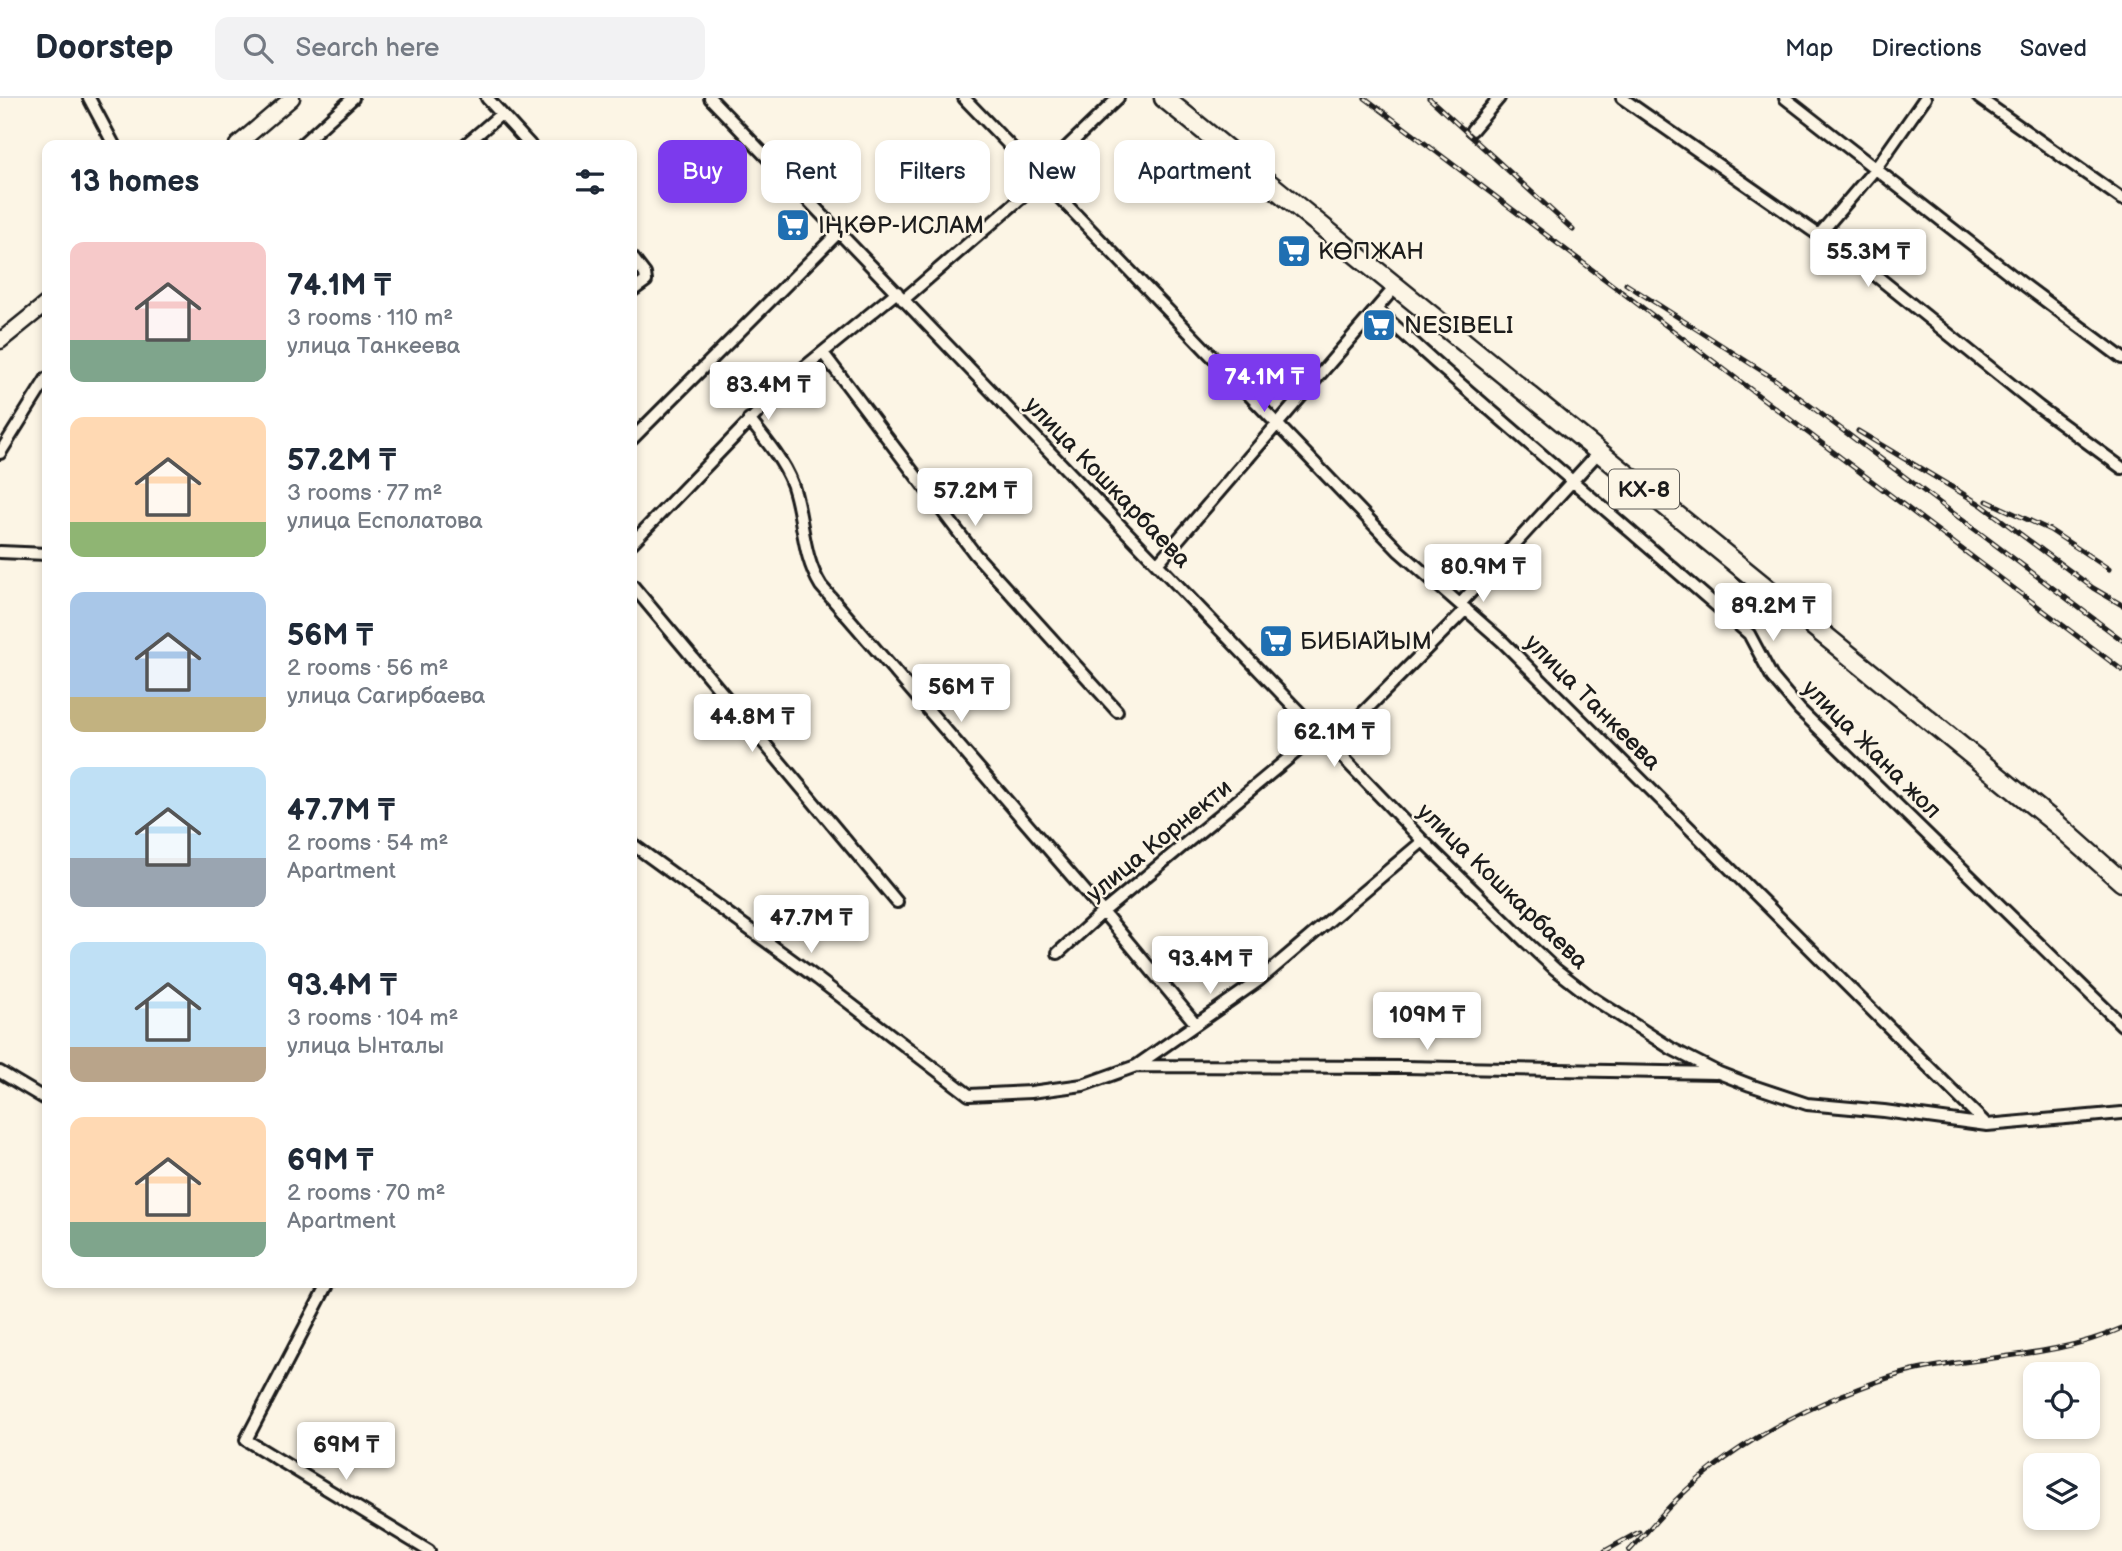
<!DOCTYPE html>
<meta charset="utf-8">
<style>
body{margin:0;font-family:"Balsamiq Sans",sans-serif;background:#f2f2f3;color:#1f2937;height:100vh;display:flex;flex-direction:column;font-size:26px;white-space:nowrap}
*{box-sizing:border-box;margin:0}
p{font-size:23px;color:#747a83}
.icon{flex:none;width:38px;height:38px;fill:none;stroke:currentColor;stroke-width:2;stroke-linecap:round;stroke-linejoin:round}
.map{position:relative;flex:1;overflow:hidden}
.drawer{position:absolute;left:42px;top:42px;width:595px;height:1148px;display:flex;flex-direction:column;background:#fff;border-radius:14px;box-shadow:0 4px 10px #0003}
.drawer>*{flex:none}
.banner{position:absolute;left:658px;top:42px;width:665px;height:63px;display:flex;gap:14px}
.tools{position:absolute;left:2023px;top:1264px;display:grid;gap:14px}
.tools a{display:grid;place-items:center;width:77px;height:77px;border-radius:14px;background:#fff;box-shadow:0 4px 10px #0003;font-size:35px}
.price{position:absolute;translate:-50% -60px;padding:0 16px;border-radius:7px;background:#fff;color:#222;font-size:23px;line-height:46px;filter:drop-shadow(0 2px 4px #0008)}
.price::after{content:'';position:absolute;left:50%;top:42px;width:21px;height:16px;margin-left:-10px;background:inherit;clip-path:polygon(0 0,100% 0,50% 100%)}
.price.selected{background:#7c3aed;color:#fff}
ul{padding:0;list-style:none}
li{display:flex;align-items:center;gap:21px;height:175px;padding:0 28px}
li span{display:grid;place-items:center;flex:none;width:196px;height:140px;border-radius:14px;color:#555}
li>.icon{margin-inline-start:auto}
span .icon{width:84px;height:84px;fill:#fffc;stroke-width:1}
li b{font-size:30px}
h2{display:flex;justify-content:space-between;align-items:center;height:84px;padding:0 28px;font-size:30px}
.chip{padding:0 24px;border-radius:14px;background:#fff;box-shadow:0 4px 10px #0003;font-size:24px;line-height:63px}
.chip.selected{background:#7c3aed;color:#fff}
header{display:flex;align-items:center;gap:42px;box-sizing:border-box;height:98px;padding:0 35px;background:#fff;border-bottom:2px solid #e0e1e3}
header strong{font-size:33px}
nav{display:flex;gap:38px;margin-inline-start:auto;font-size:24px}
.search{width:490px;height:63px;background:#f2f2f3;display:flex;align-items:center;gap:18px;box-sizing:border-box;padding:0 24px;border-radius:14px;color:#747a83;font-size:26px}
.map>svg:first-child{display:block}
</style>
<header>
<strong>Doorstep</strong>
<div class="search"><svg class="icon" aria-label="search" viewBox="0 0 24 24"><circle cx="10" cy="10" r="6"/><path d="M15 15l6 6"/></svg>Search here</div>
<nav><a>Map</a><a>Directions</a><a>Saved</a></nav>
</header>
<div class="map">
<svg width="2122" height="1453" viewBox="0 0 2122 1453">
<rect width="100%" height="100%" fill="#fcf5e5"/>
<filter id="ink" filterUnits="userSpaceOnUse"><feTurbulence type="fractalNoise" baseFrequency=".0143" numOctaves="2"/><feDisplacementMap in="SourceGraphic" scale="14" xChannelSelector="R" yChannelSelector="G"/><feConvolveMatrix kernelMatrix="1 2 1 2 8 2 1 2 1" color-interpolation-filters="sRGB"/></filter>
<g filter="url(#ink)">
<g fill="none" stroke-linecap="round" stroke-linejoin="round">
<g stroke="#1c1c1c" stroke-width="16">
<path id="minor" d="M89 0 114 47
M487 0 530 47
M710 0 1423 743 1525 843 1555 871 1591 899 1672 951 1719 975 1750 987 1807 1006 1884 1013 1987 1027 2122 1015
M964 0 1399 453 1503 544 1987 1027
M1622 0 1869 172 2039 309 2122 370
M1785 0 2019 183 2122 260
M1979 0 2122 101
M1472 32 1499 0
M301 47 353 0
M465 47 501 16
M1039 76 1118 0
M1818 138 1876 70 1925 0
M632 159 645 176 646 183 632 193
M903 202 1043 81
M1376 211 1436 265 1749 536 1772 579 1800 612 2122 927
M823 255 975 456 1117 613
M749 321C766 343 788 367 795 395 804 427 803 459 821 488L1103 814 1196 926
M632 341 839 134
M0 355 47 280
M632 445 789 282 897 194
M0 454 47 456
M1157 466 1396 188
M632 487 897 804
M1460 506 1599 354
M1332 646 1466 511
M632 746 818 881 969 997 1031 994 1083 987 1136 968 1258 883 1423 743
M1058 855 1103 814 1319 635
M1136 968 1404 969 1716 975
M0 974 47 1002
M328 1185 246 1342 429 1453"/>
</g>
<g stroke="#1c1c1c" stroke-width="19">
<path id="tertiary" d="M237 47 292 0
M0 243 47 205"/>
</g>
<g stroke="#1c1c1c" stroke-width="23">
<path id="primary" d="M1164 0 2059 728 2122 784"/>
</g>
<use href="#minor" stroke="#fcf5e5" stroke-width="10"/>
<use href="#tertiary" stroke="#fcf5e5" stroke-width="14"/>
<use href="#primary" stroke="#fcf5e5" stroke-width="18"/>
<g stroke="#1c1c1c" stroke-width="5">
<path id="rail" d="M1365 0 2122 572
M1429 0 1573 132
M1626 186 1776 282 2122 542
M1858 333 1980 406 2093 490 2122 507
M1987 403 2050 432 2109 471
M1605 1453 1639 1434
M1629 1453C1645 1436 1660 1418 1676 1402 1724 1355 1781 1322 1842 1297 1865 1288 1889 1278 1913 1273 1983 1257 2055 1260 2122 1230"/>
</g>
<use href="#rail" stroke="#fcf5e5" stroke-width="2.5" stroke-dasharray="8" stroke-linecap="butt"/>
</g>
</g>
<defs>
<g id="supermarket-square" transform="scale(1.75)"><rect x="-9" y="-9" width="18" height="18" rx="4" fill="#1f6fb2" stroke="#fcf5e5"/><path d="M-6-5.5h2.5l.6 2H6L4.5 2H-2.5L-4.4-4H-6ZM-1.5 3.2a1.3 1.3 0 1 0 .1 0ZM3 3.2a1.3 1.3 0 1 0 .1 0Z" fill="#fff"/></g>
</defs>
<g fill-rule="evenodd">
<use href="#supermarket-square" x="793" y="127"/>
<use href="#supermarket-square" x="1294" y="153"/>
<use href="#supermarket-square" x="1379" y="227"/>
<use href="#supermarket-square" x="1276" y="543"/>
</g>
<g text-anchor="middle" stroke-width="5" stroke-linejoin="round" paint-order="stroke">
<rect fill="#fcf5e5" stroke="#5f5d58" stroke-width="2" x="1609" y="371.5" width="70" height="39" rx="5"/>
<g font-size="23" font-weight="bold" fill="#1c1c1c">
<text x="1644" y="399">КХ-8</text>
</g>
<g font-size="24" fill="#1c1c1c" stroke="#fcf5e5" text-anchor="start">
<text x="818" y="135">ІҢКӘР-ИСЛАМ</text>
<text x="1318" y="161">КӨПЖАН</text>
<text x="1404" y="235">NESIBELI</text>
<text x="1300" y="551">БИБІАЙЫМ</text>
</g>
<g font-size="24" fill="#1c1c1c" stroke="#fcf5e5">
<text transform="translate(1108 384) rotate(46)" y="8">улица Кошкарбаева</text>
<text transform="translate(1593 604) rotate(45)" y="8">улица Танкеева</text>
<text transform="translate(1872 651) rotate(45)" y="8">улица Жана жол</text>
<text transform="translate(1159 742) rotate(-39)" y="8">улица Корнекти</text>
<text transform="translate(1503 788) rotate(44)" y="8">улица Кошкарбаева</text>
</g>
</g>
</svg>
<div class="tools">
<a><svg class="icon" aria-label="locate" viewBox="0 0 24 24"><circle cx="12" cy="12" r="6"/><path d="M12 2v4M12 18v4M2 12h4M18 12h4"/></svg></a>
<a><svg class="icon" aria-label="layers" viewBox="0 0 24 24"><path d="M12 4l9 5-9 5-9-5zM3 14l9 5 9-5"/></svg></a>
</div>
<b class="price" style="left:1868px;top:191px">55.3M ₸</b>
<b class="price selected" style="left:1264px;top:316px">74.1M ₸</b>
<b class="price" style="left:768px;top:324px">83.4M ₸</b>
<b class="price" style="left:975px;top:430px">57.2M ₸</b>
<b class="price" style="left:1483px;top:506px">80.9M ₸</b>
<b class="price" style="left:1773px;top:545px">89.2M ₸</b>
<b class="price" style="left:961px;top:626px">56M ₸</b>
<b class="price" style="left:752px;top:656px">44.8M ₸</b>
<b class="price" style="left:1334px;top:671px">62.1M ₸</b>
<b class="price" style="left:811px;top:857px">47.7M ₸</b>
<b class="price" style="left:1210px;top:898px">93.4M ₸</b>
<b class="price" style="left:1427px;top:954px">109M ₸</b>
<b class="price" style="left:346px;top:1384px">69M ₸</b>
<div class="banner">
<a class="chip selected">Buy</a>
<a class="chip">Rent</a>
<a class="chip">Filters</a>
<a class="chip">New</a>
<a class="chip">Apartment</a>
</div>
<section class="drawer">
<h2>13 homes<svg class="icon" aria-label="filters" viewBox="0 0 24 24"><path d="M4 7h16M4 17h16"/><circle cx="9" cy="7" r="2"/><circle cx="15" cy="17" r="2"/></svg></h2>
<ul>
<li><span style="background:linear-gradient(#f6c9c9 70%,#7fa58c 0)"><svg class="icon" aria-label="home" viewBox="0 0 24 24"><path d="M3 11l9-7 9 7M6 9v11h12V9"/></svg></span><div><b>74.1M ₸</b><p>3 rooms · 110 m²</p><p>улица Танкеева</p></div></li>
<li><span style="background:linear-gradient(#ffd9b3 75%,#8fb573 0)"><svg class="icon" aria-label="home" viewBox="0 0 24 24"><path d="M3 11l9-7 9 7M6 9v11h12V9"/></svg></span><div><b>57.2M ₸</b><p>3 rooms · 77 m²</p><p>улица Есполатова</p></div></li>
<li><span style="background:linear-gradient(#a9c7e8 75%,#c2b280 0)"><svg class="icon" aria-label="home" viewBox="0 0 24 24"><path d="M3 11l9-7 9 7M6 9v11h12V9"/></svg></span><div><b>56M ₸</b><p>2 rooms · 56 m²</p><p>улица Сагирбаева</p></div></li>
<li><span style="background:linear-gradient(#bfe0f5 65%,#9aa5b1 0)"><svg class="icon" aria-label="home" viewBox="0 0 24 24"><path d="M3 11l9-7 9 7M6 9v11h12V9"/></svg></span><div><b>47.7M ₸</b><p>2 rooms · 54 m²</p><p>Apartment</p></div></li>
<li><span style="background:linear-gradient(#bfe0f5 75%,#b9a48a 0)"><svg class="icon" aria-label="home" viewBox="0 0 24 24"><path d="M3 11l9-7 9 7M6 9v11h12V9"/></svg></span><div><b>93.4M ₸</b><p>3 rooms · 104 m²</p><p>улица Ынталы</p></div></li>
<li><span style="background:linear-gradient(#ffd9b3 75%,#7fa58c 0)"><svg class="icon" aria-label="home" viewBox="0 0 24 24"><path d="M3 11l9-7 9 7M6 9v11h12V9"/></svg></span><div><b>69M ₸</b><p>2 rooms · 70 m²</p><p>Apartment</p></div></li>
</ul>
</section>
</div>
